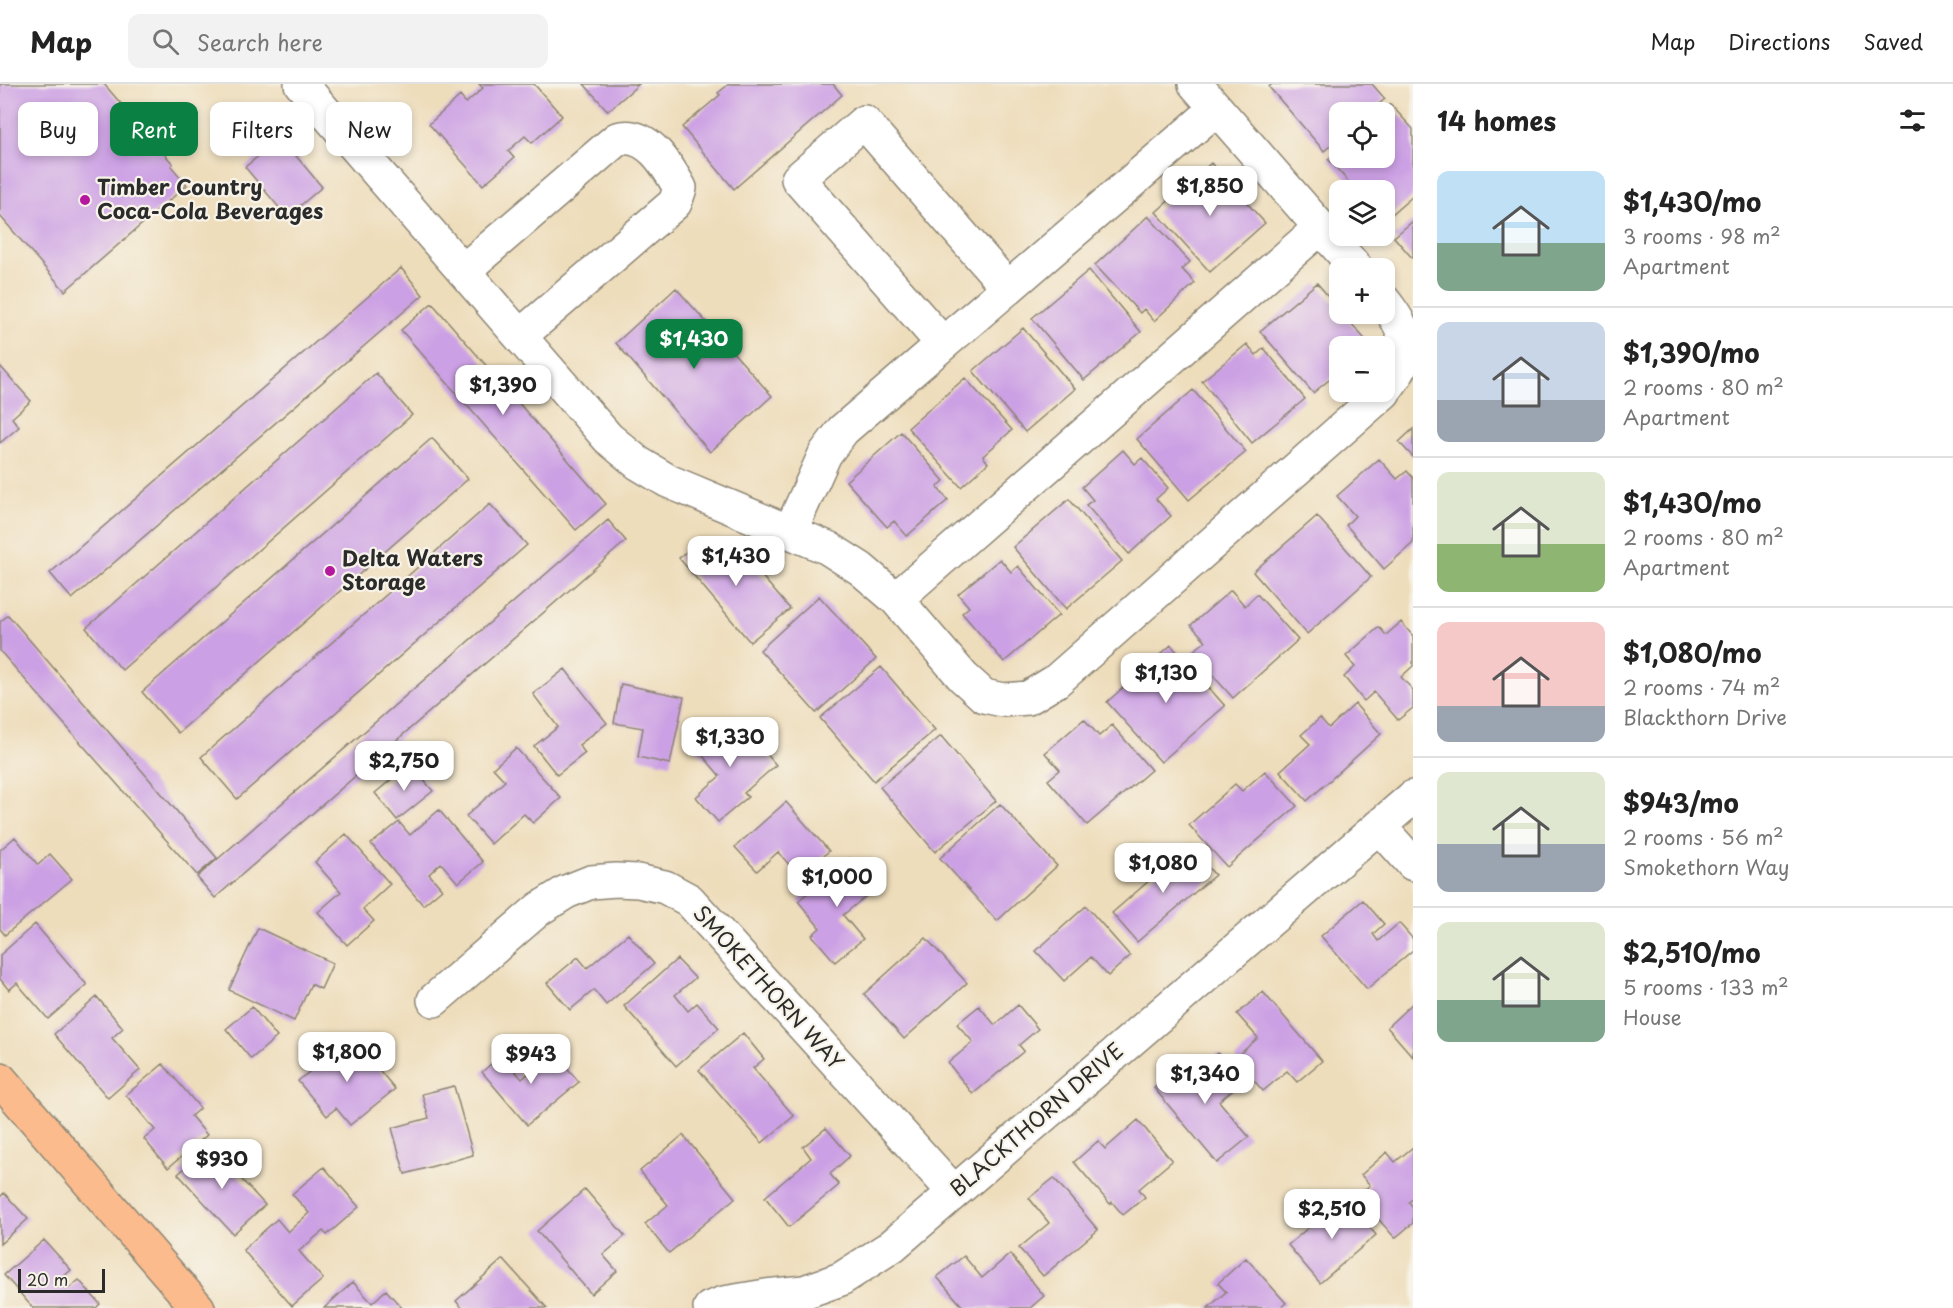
<!DOCTYPE html>
<meta charset="utf-8">
<style>
body{margin:0;font-family:"Playpen Sans",sans-serif;background:#f2f2f2;color:#222;height:100vh;display:flex;flex-direction:column;font-size:22px;white-space:nowrap}
*{box-sizing:border-box;margin:0}
p{font-size:20px;color:#767676}
.icon{flex:none;width:33px;height:33px;fill:none;stroke:currentColor;stroke-width:2;stroke-linecap:round;stroke-linejoin:round}
.map{position:relative;flex:1;overflow:hidden}
.details{display:flex;flex-direction:column;background:#fff;width:540px}
.details>*{flex:none}
.banner{position:absolute;left:18px;top:18px;width:570px;height:54px;display:flex;gap:12px}
.tools{position:absolute;left:1329px;top:18px;display:grid;gap:12px}
.tools a{display:grid;place-items:center;width:66px;height:66px;border-radius:12px;background:#fff;box-shadow:0 3px 9px #0003;font-size:30px}
.scale{position:absolute;left:18px;bottom:15px;width:87px;box-sizing:border-box;padding-left:6px;border:3px solid #2b2b2b;border-top:0;font-size:16px;line-height:21px;white-space:nowrap;color:#2b2b2b;-webkit-text-stroke:4px #f7f3e8;paint-order:stroke}
.price{position:absolute;translate:-50% -51px;padding:0 14px;border-radius:12px;background:#fff;color:#222;font-size:20px;line-height:39px;filter:drop-shadow(0 2px 3px #0008)}
.price::after{content:'';position:absolute;left:50%;top:36px;width:18px;height:14px;margin-left:-9px;background:inherit;clip-path:polygon(0 0,100% 0,50% 100%)}
.price.current{background:#0b8043;color:#fff}
ul{padding:0;list-style:none}
li{display:flex;align-items:center;gap:18px;height:150px;padding:0 24px}
li+li{border-top:2px solid #e0e0e0}
li span{display:grid;place-items:center;flex:none;width:168px;height:120px;border-radius:12px;color:#555}
li>.icon{margin-inline-start:auto}
span .icon{width:72px;height:72px;fill:#fffc;stroke-width:1}
li b{font-size:26px}
h2{display:flex;justify-content:space-between;align-items:center;height:72px;padding:0 24px;font-size:26px}
.chip{padding:0 21px;border-radius:12px;background:#fff;box-shadow:0 3px 9px #0003;font-size:21px;line-height:54px}
.chip.current{background:#0b8043;color:#fff}
header{display:flex;align-items:center;gap:36px;box-sizing:border-box;height:84px;padding:0 30px;background:#fff;border-bottom:2px solid #e0e0e0}
header strong{font-size:28px}
nav{display:flex;gap:33px;margin-inline-start:auto;font-size:21px}
.search{width:420px;height:54px;background:#f2f2f2;display:flex;align-items:center;gap:15px;box-sizing:border-box;padding:0 21px;border-radius:12px;color:#767676;font-size:22px}
main{display:flex;flex:1;min-height:0}
.map>svg:first-child{display:block}
</style>
<header>
<strong>Map</strong>
<div class="search"><svg class="icon" aria-label="search" viewBox="0 0 24 24"><circle cx="10" cy="10" r="6"/><path d="M15 15l6 6"/></svg>Search here</div>
<nav><a>Map</a><a>Directions</a><a>Saved</a></nav>
</header>
<main>
<div class="map">
<svg width="1413" height="1224" viewBox="0 0 1413 1224">
<rect width="100%" height="100%" fill="#f7f3e8"/>
<filter id="ink" filterUnits="userSpaceOnUse"><feTurbulence type="fractalNoise" baseFrequency=".0167" numOctaves="2"/><feDisplacementMap in="SourceGraphic" scale="12" xChannelSelector="R" yChannelSelector="G"/><feConvolveMatrix kernelMatrix="1 2 1 2 8 2 1 2 1" color-interpolation-filters="sRGB"/></filter>
<filter id="wash" filterUnits="userSpaceOnUse"><feTurbulence type="fractalNoise" baseFrequency=".008" numOctaves="4" result="noise"/><feDisplacementMap in="SourceGraphic" scale="24" xChannelSelector="R" yChannelSelector="G"/><feGaussianBlur stdDeviation="1.35" result="paint"/><feColorMatrix in="noise" values="0 0 0 0 0 0 0 0 0 0 0 0 0 0 0 0 0 1.4 0 .05"/><feComposite in="paint" operator="in"/></filter>
<g filter="url(#wash)">
<rect width="100%" height="100%" fill="#edb"/>
<g id="blocks">
<path fill="#cca0e4" d="M0 0H104L173 80 171 82 187 101 65 207 0 132Z
M479 0H534L562 32 532 59 525 52 508 67 514 74 483 101 429 40 460 12 466 19 483 4Z
M584 0H639L608 27Z
M729 0H833L842 11 734 105 682 43 720 11 718 9Z
M1272 0H1372L1385 15 1369 28H1340V54L1324 67 1269 3Z
M1390 20 1413 45V112L1384 137V106H1356L1328 75 1340 65V74H1384V28H1381Z
M281 54 322 103 287 133 245 83Z
M1211 79 1265 139 1210 188 1156 128Z
M1148 132 1190 178 1182 185 1195 199 1154 237 1144 225 1140 229 1095 181Z
M1413 137V175L1394 153Z
M401 184 423 211 72 515 50 489Z
M1089 186 1141 248 1084 296 1032 234Z
M1317 199 1340 226V230H1343L1370 261 1340 262V287L1313 309 1260 247Z
M676 204 772 312 710 368 616 259Z
M432 219 606 420 576 446 401 246Z
M1023 244 1075 305 1025 348 973 287Z
M1247 260 1256 271 1264 264 1305 315 1252 359 1202 297Z
M0 282 31 317 12 334 19 343 0 359Z
M376 289 412 331 122 586 86 544Z
M965 294 1012 346 983 372 988 379 961 403 908 344Z
M1193 306 1246 368 1189 416 1137 355Z
M1413 345V373L1399 358Z
M901 348 944 397 937 403 948 416 907 452 894 437 887 443 846 397Z
M432 354 468 395 178 649 142 608Z
M1123 366 1135 380 1142 374 1168 404 1156 415 1171 432 1129 470 1086 421 1093 416 1082 403Z
M1379 375 1397 395 1407 387 1413 394V459L1384 485 1346 441 1355 432 1337 412Z
M1069 415 1122 477 1066 525 1013 463Z
M490 420 527 461 237 715 201 673Z
M1317 432 1371 493 1307 550 1253 488Z
M608 436 626 457 215 814 197 793Z
M700 456 714 471 731 456 790 525 750 558 679 474Z
M1000 475 1011 488 1018 482 1059 531 1004 578 962 529 969 523 958 510Z
M1231 506 1245 522 1257 510 1298 556 1233 614 1192 568 1206 557 1191 541Z
M819 512 876 575 816 629 760 566Z
M8 531 217 774 197 791 0 567V538Z
M1401 538 1413 552V582L1401 593 1413 606V624L1398 636 1374 608 1364 617 1344 593 1355 583 1346 572 1379 543 1386 551Z
M1171 561 1225 622 1161 678 1107 618Z
M881 583 935 646 874 697 820 634Z
M565 585 607 639 579 661 585 669 557 691 534 662 558 643 533 610Z
M621 600 684 613 670 680 638 673 643 644 614 639Z
M1355 620 1381 650 1307 717 1280 687 1310 660 1301 651 1320 634 1329 644Z
M721 634 745 663 754 655 776 681 744 709 748 713 718 738 696 713 720 692 692 659Z
M1084 635 1099 652 1112 641 1151 686 1087 741 1048 696 1060 686 1045 669Z
M941 652 996 717 935 768 880 703Z
M516 664 561 714 533 739 524 730 491 760 466 732 505 697 493 684Z
M410 680 433 707 397 736 375 709Z
M1265 687 1297 722 1227 783 1189 741 1235 700 1242 707Z
M786 718 829 767 800 793 778 768 757 787 735 763Z
M1000 720 1057 782 997 837 940 774Z
M439 726 483 778 458 799 441 779 429 790 442 805 423 821 371 760 399 738 410 751Z
M346 750 390 800 363 825 374 837 347 861 318 828 341 808 315 778Z
M15 753 38 781 50 770 72 795 5 851 0 845V766Z
M1189 762 1215 791 1137 858 1112 829Z
M850 774 876 804 843 831 863 855 835 878 812 851 820 844 798 817Z
M1363 816 1384 840 1373 850 1378 857 1399 839 1413 855V866L1367 905 1321 852Z
M1086 822 1130 872 1108 892 1091 873 1064 897 1036 867Z
M35 840 87 901 48 935 17 899 9 906 0 895V871Z
M258 844 333 879 321 905 311 900 294 937 229 906Z
M628 850 654 880 606 921 594 906 570 926 547 899 578 873 587 884Z
M926 854 967 899 904 955 864 910Z
M677 875 695 894 675 911 688 927 697 919 719 944 676 982 624 922Z
M1263 908 1322 977 1297 998 1287 987 1263 1007 1235 974 1258 954 1237 930Z
M97 913 123 944 112 954 140 986 108 1014 54 950Z
M1413 919V973L1387 943Z
M1018 921 1038 945 1019 961 1024 967 973 1010 948 979 973 958 957 940 979 922 995 941Z
M252 923 277 953 251 975 226 945Z
M743 949 764 975 753 984 794 1032 762 1059 699 986Z
M352 953 395 1005 350 1041 336 1024 327 1032 298 997Z
M554 968 579 998 527 1041 482 988 501 971 522 995Z
M1218 969 1242 998 1219 1017 1249 1053 1217 1079 1154 1004 1184 978 1194 990Z
M163 980 200 1024 191 1032 207 1051 168 1084 144 1055 155 1046 126 1011Z
M454 1002 473 1071 405 1090 392 1044 429 1034 422 1010Z
M1138 1036 1172 1077 1139 1105 1145 1113 1123 1131 1112 1118 1110 1120 1074 1078 1098 1057 1105 1065Z
M826 1044 850 1072 830 1090 839 1101 789 1143 765 1113 811 1074 803 1063Z
M683 1051 735 1114 669 1169 645 1140 668 1121 640 1087Z
M210 1061 265 1121 233 1150 178 1090Z
M1413 1063V1114L1409 1118 1413 1123V1139L1395 1154 1358 1112 1370 1101 1361 1091 1387 1068 1395 1078Z
M324 1083 359 1123 327 1151 323 1147 299 1167 323 1195 292 1222 243 1166 277 1135 288 1148 309 1129 292 1110Z
M1054 1094 1098 1146 1043 1192 1019 1164 1049 1139 1029 1114Z
M585 1105 625 1152 603 1171 617 1187 591 1210 537 1147Z
M4 1109 28 1135 0 1160V1113Z
M1344 1113 1376 1151 1320 1199 1288 1161Z
M44 1156 71 1186 60 1196 68 1205 79 1196 100 1220 96 1224H33L4 1191Z
M1010 1170 1044 1212 1030 1224H964L937 1193 964 1172 982 1194Z
M1246 1174 1286 1219 1280 1224H1208L1226 1208 1218 1199Z
M503 1175 547 1224H462L456 1217Z
M353 1198 372 1219 386 1206 402 1224H324Z"/>
</g>
</g>
<g filter="url(#ink)">
<use href="#blocks" fill-opacity="0" stroke="#8c8473" stroke-width="1.5"/>
<g fill="none" stroke-linecap="round" stroke-linejoin="round">
<g stroke="#8c8473" stroke-width="36">
<path id="minor" d="M301 0 608 354 638 379 668 397 828 464 861 485 896 515 963 593 984 612 1003 616 1028 614 1056 597 1384 308
M1195 0 1356 184
M463 187 617 55C647 46 667 81 680 104L675 119 520 252
M1384 217C1413 254 1413 272 1384 307
M943 260 798 95 864 38 1008 204
M790 448 825 370 843 346 1216 25
M896 515 1320 144
M1379 742 1413 780
M434 916 539 825 566 808 591 798 616 796 638 797 665 803 689 816 953 1107
M710 1224 724 1219 766 1212 804 1208 841 1195 892 1162 1413 713"/>
</g>
<g stroke="#8c8473" stroke-width="36">
<path id="major" d="M0 995 198 1224"/>
</g>
<use href="#minor" stroke="#fff" stroke-width="33"/>
<use href="#major" stroke="#fbbb8d" stroke-width="33"/>
</g>
</g>
<g fill="#b5179e" stroke="#f7f3e8" stroke-width="2">
<circle cx="85" cy="116" r="6"/>
<circle cx="330" cy="487" r="6"/>
</g>
<g text-anchor="middle" stroke-width="4.5" stroke-linejoin="round" paint-order="stroke">
<g font-size="21" font-weight="bold" fill="#2b2b2b" stroke="#f7f3e8" text-anchor="start">
<text x="97" y="111">Timber Country<tspan x="97" dy="24">Coca-Cola Beverages</tspan></text>
<text x="342" y="482">Delta Waters<tspan x="342" dy="24">Storage</tspan></text>
</g>
<g font-size="21" fill="#2b2b2b" stroke="#f7f3e8">
<text transform="translate(768 904) rotate(48)" y="7">SMOKETHORN WAY</text>
<text transform="translate(1037 1036) rotate(-41)" y="7">BLACKTHORN DRIVE</text>
</g>
</g>
</svg>
<div class="tools">
<a><svg class="icon" aria-label="locate" viewBox="0 0 24 24"><circle cx="12" cy="12" r="6"/><path d="M12 2v4M12 18v4M2 12h4M18 12h4"/></svg></a>
<a><svg class="icon" aria-label="layers" viewBox="0 0 24 24"><path d="M12 4l9 5-9 5-9-5zM3 14l9 5 9-5"/></svg></a>
<a>+</a>
<a>−</a>
</div>
<div class="scale">20 m</div>
<b class="price" style="left:1210px;top:133px">$1,850</b>
<b class="price current" style="left:694px;top:286px">$1,430</b>
<b class="price" style="left:503px;top:332px">$1,390</b>
<b class="price" style="left:736px;top:503px">$1,430</b>
<b class="price" style="left:1166px;top:620px">$1,130</b>
<b class="price" style="left:730px;top:684px">$1,330</b>
<b class="price" style="left:404px;top:708px">$2,750</b>
<b class="price" style="left:1163px;top:810px">$1,080</b>
<b class="price" style="left:837px;top:824px">$1,000</b>
<b class="price" style="left:347px;top:999px">$1,800</b>
<b class="price" style="left:531px;top:1001px">$943</b>
<b class="price" style="left:1205px;top:1021px">$1,340</b>
<b class="price" style="left:222px;top:1106px">$930</b>
<b class="price" style="left:1332px;top:1156px">$2,510</b>
<div class="banner">
<a class="chip">Buy</a>
<a class="chip current">Rent</a>
<a class="chip">Filters</a>
<a class="chip">New</a>
</div>
</div>
<section class="details">
<h2>14 homes<svg class="icon" aria-label="filters" viewBox="0 0 24 24"><path d="M4 7h16M4 17h16"/><circle cx="9" cy="7" r="2"/><circle cx="15" cy="17" r="2"/></svg></h2>
<ul>
<li><span style="background:linear-gradient(#bfe0f5 60%,#7fa58c 0)"><svg class="icon" aria-label="home" viewBox="0 0 24 24"><path d="M3 11l9-7 9 7M6 9v11h12V9"/></svg></span><div><b>$1,430/mo</b><p>3 rooms · 98 m²</p><p>Apartment</p></div></li>
<li><span style="background:linear-gradient(#c9d6e8 65%,#9aa5b1 0)"><svg class="icon" aria-label="home" viewBox="0 0 24 24"><path d="M3 11l9-7 9 7M6 9v11h12V9"/></svg></span><div><b>$1,390/mo</b><p>2 rooms · 80 m²</p><p>Apartment</p></div></li>
<li><span style="background:linear-gradient(#dfe7d0 60%,#8fb573 0)"><svg class="icon" aria-label="home" viewBox="0 0 24 24"><path d="M3 11l9-7 9 7M6 9v11h12V9"/></svg></span><div><b>$1,430/mo</b><p>2 rooms · 80 m²</p><p>Apartment</p></div></li>
<li><span style="background:linear-gradient(#f6c9c9 70%,#9aa5b1 0)"><svg class="icon" aria-label="home" viewBox="0 0 24 24"><path d="M3 11l9-7 9 7M6 9v11h12V9"/></svg></span><div><b>$1,080/mo</b><p>2 rooms · 74 m²</p><p>Blackthorn Drive</p></div></li>
<li><span style="background:linear-gradient(#dfe7d0 60%,#9aa5b1 0)"><svg class="icon" aria-label="home" viewBox="0 0 24 24"><path d="M3 11l9-7 9 7M6 9v11h12V9"/></svg></span><div><b>$943/mo</b><p>2 rooms · 56 m²</p><p>Smokethorn Way</p></div></li>
<li><span style="background:linear-gradient(#dfe7d0 65%,#7fa58c 0)"><svg class="icon" aria-label="home" viewBox="0 0 24 24"><path d="M3 11l9-7 9 7M6 9v11h12V9"/></svg></span><div><b>$2,510/mo</b><p>5 rooms · 133 m²</p><p>House</p></div></li>
</ul>
</section>
</main>
